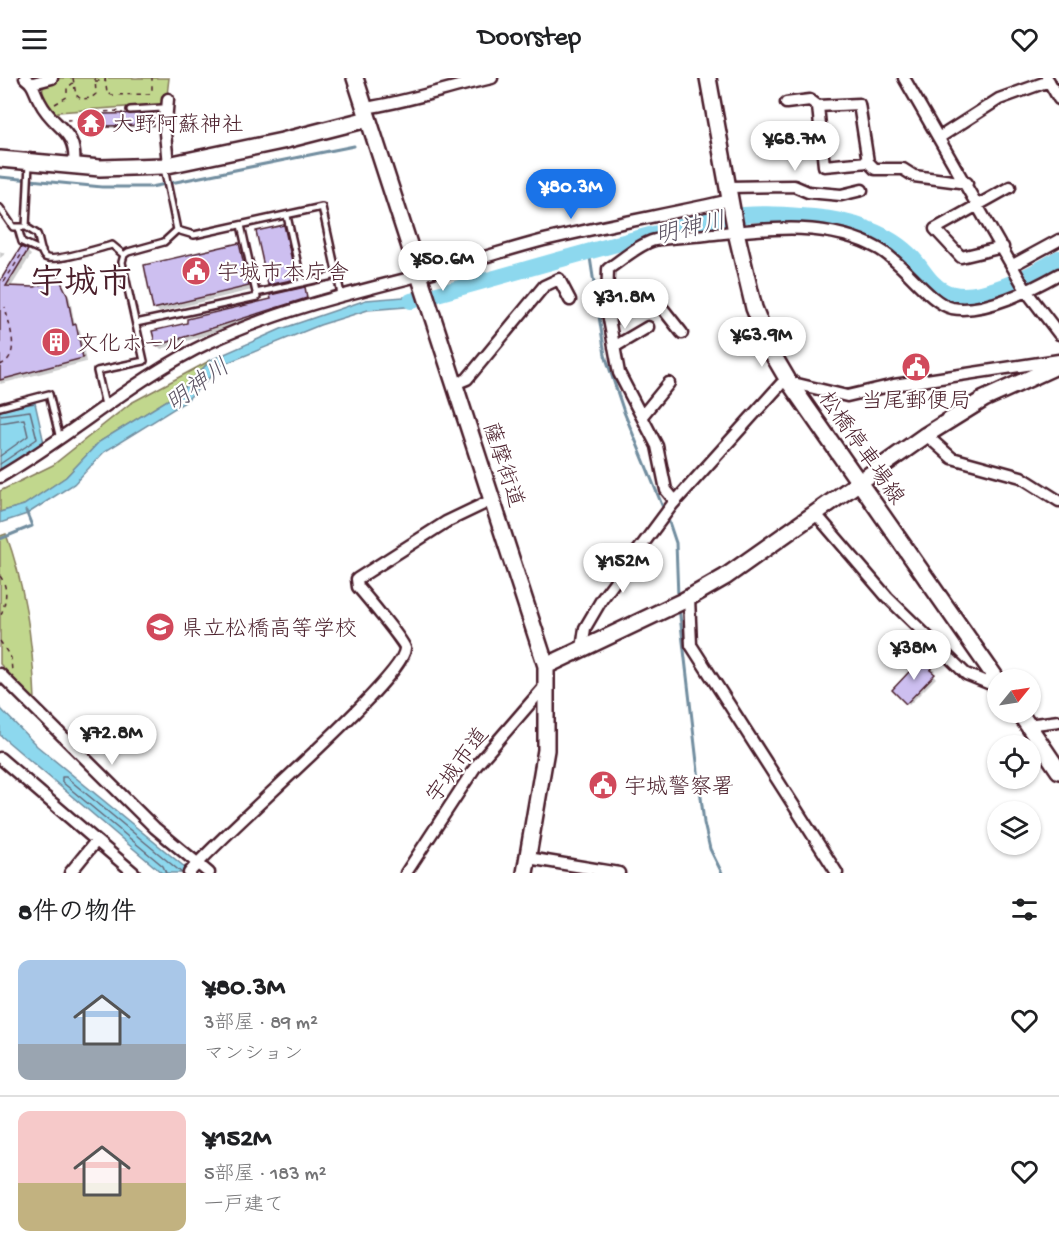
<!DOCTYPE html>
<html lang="ja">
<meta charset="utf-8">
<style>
body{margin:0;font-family:"Gochi Hand","Klee One",sans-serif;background:#f6f6f6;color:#202124;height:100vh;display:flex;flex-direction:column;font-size:22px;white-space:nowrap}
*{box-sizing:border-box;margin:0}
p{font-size:20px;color:#757577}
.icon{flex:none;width:33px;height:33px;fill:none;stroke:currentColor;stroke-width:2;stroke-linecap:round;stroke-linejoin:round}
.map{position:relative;height:795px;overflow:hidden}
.drawer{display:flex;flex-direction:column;background:#fff;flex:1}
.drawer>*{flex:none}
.needle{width:39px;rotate:60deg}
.buttons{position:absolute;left:987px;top:591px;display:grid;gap:12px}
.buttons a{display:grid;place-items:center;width:54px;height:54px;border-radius:50%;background:#fff;box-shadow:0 2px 4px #0004;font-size:30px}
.price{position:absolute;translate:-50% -51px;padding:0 14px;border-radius:21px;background:#fff;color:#222;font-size:20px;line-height:39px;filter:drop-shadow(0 2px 3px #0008)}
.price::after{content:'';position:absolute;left:50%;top:36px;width:18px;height:14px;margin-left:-9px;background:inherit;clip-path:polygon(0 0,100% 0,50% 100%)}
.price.selected{background:#1a73e8;color:#fff}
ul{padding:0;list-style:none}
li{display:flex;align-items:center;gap:18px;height:150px;padding:0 18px}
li+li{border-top:2px solid #e0e0e0}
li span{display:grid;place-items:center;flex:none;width:168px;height:120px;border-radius:12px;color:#555}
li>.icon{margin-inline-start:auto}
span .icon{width:72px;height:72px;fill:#fffc;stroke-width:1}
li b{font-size:26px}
h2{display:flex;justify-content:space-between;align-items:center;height:72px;padding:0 18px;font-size:26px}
header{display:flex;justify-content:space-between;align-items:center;height:78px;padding:0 18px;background:#fff;font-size:27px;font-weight:600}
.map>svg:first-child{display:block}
</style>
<header><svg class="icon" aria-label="menu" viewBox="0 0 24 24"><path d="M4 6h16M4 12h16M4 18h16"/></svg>Doorstep<svg class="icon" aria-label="heart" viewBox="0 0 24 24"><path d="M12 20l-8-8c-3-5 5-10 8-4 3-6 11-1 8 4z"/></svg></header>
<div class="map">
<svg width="1059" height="795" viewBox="0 0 1059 795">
<rect width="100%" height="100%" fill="#fff"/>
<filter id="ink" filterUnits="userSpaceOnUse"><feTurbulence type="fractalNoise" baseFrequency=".0167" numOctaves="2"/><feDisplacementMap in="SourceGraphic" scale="12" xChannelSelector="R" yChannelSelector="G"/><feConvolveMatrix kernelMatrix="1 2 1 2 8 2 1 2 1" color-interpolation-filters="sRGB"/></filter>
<g filter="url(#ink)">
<path fill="#c1d78d" stroke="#867b5c" stroke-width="1.5" d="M59 0H169L166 26 58 34 57 39 42 21 43 9Z
M211 282 179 315 99 364 66 399 24 427 0 434V413L53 387 131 325Z
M6 456C26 510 33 565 35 622L0 586V458Z"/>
<path fill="#8dd8ee" stroke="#728ea0" stroke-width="1.5" d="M416 218 418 228 368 232 320 247 222 287 185 324 104 374 74 406 27 436 0 445V434L24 427 66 399 99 364 179 315 211 282 281 251 366 222Z
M35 325 44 365 0 393V332Z
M0 630 37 668 192 795H162L0 657Z"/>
<path fill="#0003" d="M152 37 155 49 107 50 105 47Z
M283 148 287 152 299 205 273 211 269 207Z
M239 167 243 171 252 212 159 234 155 230Z
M0 173 5 176 0 180Z
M27 173 31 177 11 209 35 210 59 202 63 206 70 221 75 248 80 252 86 284 0 306V206Z
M305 211 311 224 161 271 157 267Z
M923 582 935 593 932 595 936 600 909 627 894 612Z"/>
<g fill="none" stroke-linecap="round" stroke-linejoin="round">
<path stroke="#656979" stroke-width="1.5" d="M0 337 30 333 37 361 0 386
M0 345 24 341 28 358 0 378
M166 795 163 788 62 704V699H66L182 795"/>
<path stroke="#728ea0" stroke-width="3" d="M0 99 102 109H151L354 68
M589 173 605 277 624 334 664 432
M667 438 676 465 678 519
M0 461 32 448 26 433
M679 529 704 745 710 771 722 795"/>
<path stroke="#8dd8ee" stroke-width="16" d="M411 223C479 205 546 185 613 167 651 157 690 145 728 139 756 134 786 137 814 139 849 142 889 154 913 180 923 191 930 206 944 213 975 228 1033 196 1059 180"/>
</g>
<path fill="#cdbff0" stroke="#4a1f2b" stroke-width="1.5" d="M153 35 154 47 103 48V36Z
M284 147 296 201 268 207 256 153Z
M239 165 249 208 153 231 144 187Z
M21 169 28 172 6 208 35 209 59 200 67 216 73 247 76 246 83 280 0 302V203Z
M305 209 307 220 156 268 152 253 187 245V241L271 221 270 217Z
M923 579 933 589 930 592 935 596 906 626 892 612Z"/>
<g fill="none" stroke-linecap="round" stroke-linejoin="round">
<g stroke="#4a1f2b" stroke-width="10">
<path id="lane" d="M130 32 162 30V37
M164 90 177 152
M0 130 13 149H26L37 156C40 163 40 175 45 179 53 185 100 170 112 167L124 177
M287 138 302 205
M26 149 29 85
M18 150 22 164 42 173
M256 215 337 197
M136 245 257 219 241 147
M105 327 97 293 144 283 122 184 124 177 128 174 164 164 177 152 194 157 322 129 341 216
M0 329 49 316 60 361"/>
</g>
<g stroke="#4a1f2b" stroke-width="15">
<path id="street" d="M25 0C35 7 34 14 40 24 54 52 78 50 74 89
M904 0 1027 214 1059 256
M1047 0 1059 21
M33 5 52 0
M168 21 165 55 168 87
M786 25 810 22 818 28
M365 30C408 24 449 9 492 0
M940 59 999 21 1049 3
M868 84 824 88 818 28 859 26 868 84 875 91H903L914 98 967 105
M729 109 794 108 808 114 841 117 862 112
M1003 169 961 179 935 151 1010 109
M1013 187 1059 162
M609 239 652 217 682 255
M614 269 648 249
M455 306 467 301 544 208 559 201 570 222
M642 338 669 305
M926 357 952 380 1021 399 1059 423
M0 399C73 357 134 300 210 264 277 233 347 216 418 198 460 187 502 173 544 162 606 147 669 136 731 122
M675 423 666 412 657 368 619 295 607 230 608 191C622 182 639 166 655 162 671 159 688 159 705 157 762 151 826 141 879 171 904 185 929 225 952 230 985 236 1032 211 1059 196
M815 435 887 519 966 596 998 609
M689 520 691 567 837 795
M582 571 585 550 602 521 672 427 781 306 789 304 847 318 894 307 1059 282
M0 596 155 750 209 795
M1027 647 1059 643
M0 680 134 795
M528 780 619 795
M70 795 96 763
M189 795C219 757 406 600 405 570 405 565 365 517 358 509L357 501 446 444 492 422
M406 795 476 688 546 607"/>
</g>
<g stroke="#4a1f2b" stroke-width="20">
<path id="secondary" d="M355 0 546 588V672L525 795
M708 0 736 154 754 230 772 275 789 304 998 603
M0 81 100 90 163 88 282 63 368 41
M546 588 683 523 725 499 926 357 984 321 1059 287
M1019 634 1059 693"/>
</g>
<path stroke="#4a1f2b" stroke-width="1.5" stroke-dasharray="4.5 4.5" stroke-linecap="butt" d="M73 0 76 17 81 21 91 20 96 16 95 0
M105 0 107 15 112 17 149 16 152 13V0
M95 3H105
M55 26 67 19V10L73 5
M67 42 99 41V34L122 33V49H99V41
M4 204 23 174
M0 287C22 278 9 248 5 229
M0 498C10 511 5 526 0 540
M0 563 11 580 12 594"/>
<use href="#lane" stroke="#fff" stroke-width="5"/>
<use href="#street" stroke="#fff" stroke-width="10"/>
<use href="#secondary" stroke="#fff" stroke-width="15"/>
</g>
</g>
<defs>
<g id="temple-disc" transform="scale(1.5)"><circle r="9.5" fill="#d1495b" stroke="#fff"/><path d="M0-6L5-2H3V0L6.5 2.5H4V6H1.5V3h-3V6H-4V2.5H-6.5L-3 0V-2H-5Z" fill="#fff"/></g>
<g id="civic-disc" transform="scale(1.5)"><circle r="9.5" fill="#d1495b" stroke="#fff"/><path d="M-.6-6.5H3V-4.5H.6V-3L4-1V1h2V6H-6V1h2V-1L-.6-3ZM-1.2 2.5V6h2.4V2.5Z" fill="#fff"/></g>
<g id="building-disc" transform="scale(1.5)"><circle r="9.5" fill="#d1495b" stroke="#fff"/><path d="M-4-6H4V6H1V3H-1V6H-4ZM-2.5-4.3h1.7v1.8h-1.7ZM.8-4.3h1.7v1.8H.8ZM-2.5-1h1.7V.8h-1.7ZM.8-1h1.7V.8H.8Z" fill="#fff"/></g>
<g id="school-disc" transform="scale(1.5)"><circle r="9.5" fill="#d1495b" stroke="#fff"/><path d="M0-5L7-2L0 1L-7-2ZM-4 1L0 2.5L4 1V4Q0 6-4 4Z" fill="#fff"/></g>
</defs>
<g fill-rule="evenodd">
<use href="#temple-disc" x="91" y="45"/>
<use href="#civic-disc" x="196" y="193"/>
<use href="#building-disc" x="56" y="264"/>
<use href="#civic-disc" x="916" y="289"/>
<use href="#school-disc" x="160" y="549"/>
<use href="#civic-disc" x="603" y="707"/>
</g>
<g text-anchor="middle" stroke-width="4.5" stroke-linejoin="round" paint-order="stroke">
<g font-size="22" fill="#4a1f2b" stroke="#fff" text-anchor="start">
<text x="112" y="53">大野阿蘇神社</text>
<text x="217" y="201">宇城市本庁舎</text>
<text x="77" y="272">文化ホール</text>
<text x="916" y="329" text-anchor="middle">当尾郵便局</text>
<text x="181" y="557">県立松橋高等学校</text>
<text x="624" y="715">宇城警察署</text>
</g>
<g font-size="22" fill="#4a1f2b" stroke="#fff">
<text transform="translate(863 369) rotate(55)" y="8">松橋停車場線</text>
<text transform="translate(505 386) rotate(72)" y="8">薩摩街道</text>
<text transform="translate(456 686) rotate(-53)" y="8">宇城市道</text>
</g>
<g font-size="24" font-style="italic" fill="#5e5666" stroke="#fff">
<text transform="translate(690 149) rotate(-13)" y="8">明神川</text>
<text transform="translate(197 306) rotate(-36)" y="8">明神川</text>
</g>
<g font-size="34" font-weight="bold" fill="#4a1f2b" stroke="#fff">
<text x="81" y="214">宇城市</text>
</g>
</g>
</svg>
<div class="buttons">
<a><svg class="needle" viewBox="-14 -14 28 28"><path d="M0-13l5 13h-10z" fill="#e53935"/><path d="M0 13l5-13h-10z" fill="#757577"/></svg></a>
<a><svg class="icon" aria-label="locate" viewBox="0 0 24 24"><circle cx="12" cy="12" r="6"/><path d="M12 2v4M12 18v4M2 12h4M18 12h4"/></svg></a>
<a><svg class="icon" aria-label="layers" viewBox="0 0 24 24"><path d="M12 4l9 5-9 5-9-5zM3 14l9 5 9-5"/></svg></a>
</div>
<b class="price" style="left:795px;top:94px">¥68.7M</b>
<b class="price selected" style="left:571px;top:142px">¥80.3M</b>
<b class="price" style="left:443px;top:214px">¥50.6M</b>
<b class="price" style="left:625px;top:252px">¥31.8M</b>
<b class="price" style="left:762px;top:290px">¥63.9M</b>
<b class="price" style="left:623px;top:516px">¥152M</b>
<b class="price" style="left:914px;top:603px">¥38M</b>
<b class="price" style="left:112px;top:688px">¥72.8M</b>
</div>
<section class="drawer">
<h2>8件の物件<svg class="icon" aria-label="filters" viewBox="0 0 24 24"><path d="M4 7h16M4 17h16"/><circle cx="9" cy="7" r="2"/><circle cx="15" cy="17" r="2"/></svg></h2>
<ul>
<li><span style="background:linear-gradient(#a9c7e8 70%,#9aa5b1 0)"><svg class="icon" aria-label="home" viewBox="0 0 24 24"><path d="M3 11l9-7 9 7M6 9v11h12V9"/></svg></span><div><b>¥80.3M</b><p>3部屋 · 89 m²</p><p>マンション</p></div><svg class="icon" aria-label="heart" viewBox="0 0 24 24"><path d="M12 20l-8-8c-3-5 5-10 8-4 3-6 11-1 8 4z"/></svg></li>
<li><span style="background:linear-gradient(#f6c9c9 60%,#c2b280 0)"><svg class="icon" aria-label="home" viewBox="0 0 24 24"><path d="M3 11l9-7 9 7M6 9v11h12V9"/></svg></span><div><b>¥152M</b><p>5部屋 · 183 m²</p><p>一戸建て</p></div><svg class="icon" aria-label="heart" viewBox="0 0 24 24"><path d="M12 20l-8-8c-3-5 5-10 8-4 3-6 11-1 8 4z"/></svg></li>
</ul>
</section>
